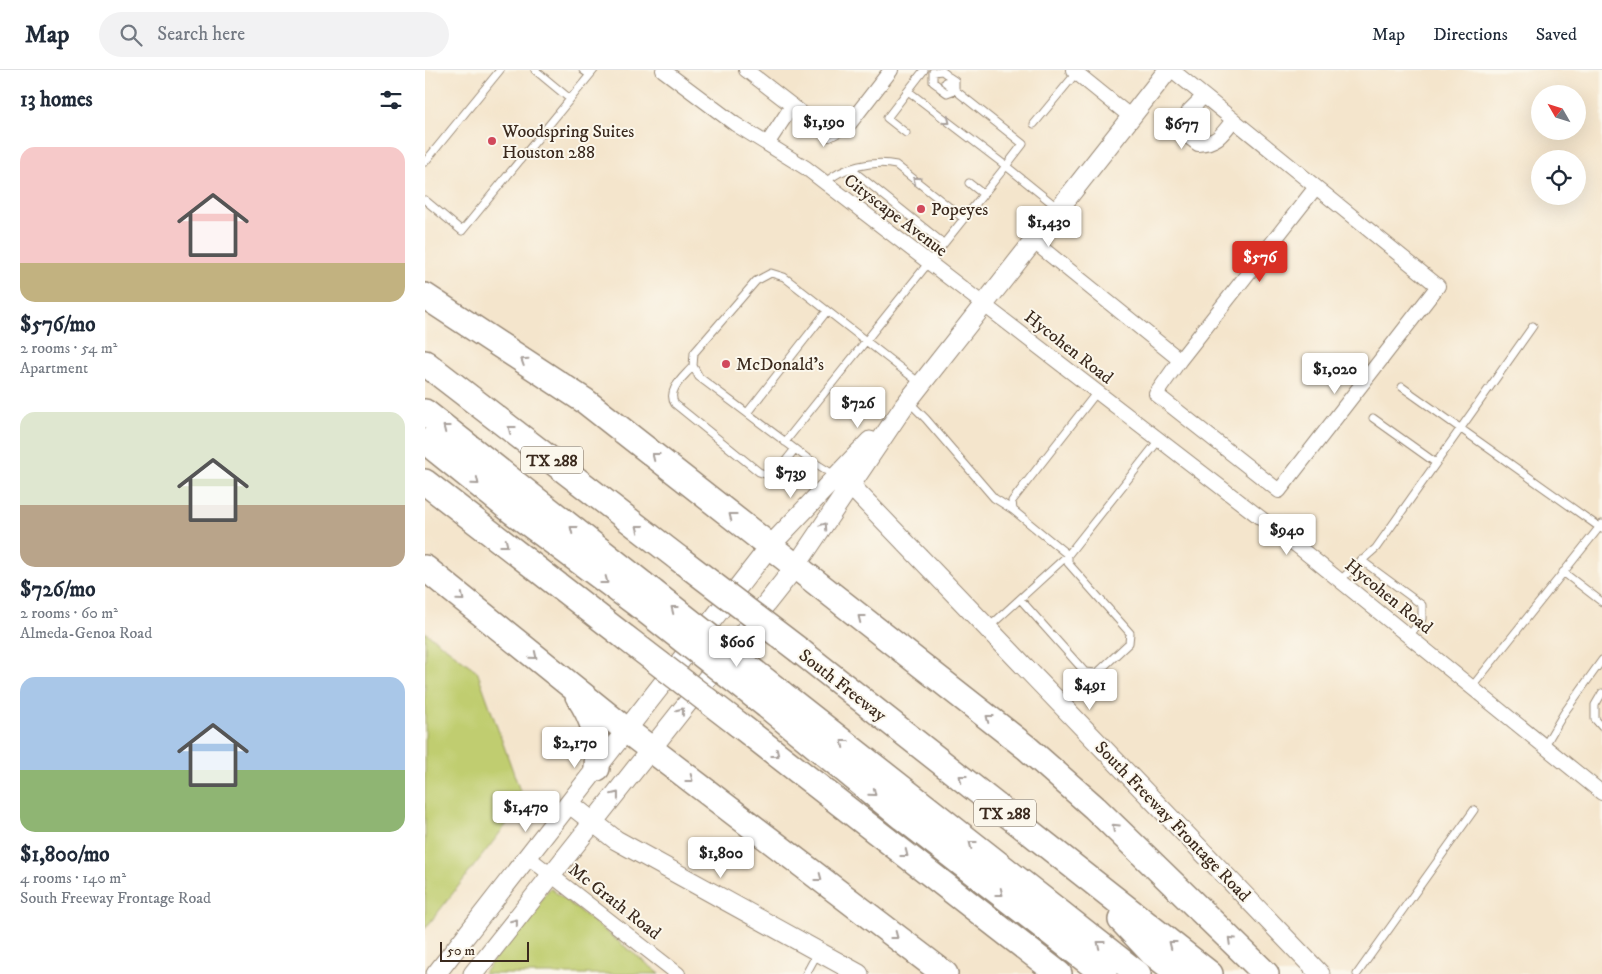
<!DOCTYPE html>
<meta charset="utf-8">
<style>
body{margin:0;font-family:"IM FELL DW Pica",serif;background:#f2f2f3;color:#1f2937;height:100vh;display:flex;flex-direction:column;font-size:19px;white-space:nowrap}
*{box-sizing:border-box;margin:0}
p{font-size:16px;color:#747a83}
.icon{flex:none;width:28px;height:28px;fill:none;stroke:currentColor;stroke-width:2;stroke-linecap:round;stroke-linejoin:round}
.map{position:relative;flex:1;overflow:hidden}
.panel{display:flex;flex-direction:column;background:#fff;width:425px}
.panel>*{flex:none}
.needle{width:32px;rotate:309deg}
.fabs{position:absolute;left:1106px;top:15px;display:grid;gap:10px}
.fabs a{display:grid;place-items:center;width:55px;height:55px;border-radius:50%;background:#fff;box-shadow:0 5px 20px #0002;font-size:25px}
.scale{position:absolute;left:15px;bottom:12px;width:89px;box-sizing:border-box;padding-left:5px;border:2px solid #3b2a1e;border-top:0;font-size:14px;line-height:18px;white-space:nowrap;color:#3b2a1e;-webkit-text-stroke:4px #fbf7ec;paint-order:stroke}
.price{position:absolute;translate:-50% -42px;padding:0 11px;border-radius:5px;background:#fff;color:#222;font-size:16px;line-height:32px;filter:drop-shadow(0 1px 2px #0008)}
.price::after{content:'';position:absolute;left:50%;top:30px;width:15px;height:11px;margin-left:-8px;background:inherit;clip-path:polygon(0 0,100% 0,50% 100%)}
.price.current{background:#d93025;color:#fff}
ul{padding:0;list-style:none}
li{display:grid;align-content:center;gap:10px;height:265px;padding:0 20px}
li span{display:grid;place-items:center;height:155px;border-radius:15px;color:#555}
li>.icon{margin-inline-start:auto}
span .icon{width:90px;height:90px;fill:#fffc;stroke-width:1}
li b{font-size:21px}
h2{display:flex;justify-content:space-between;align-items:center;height:60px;padding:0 20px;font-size:21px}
header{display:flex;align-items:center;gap:30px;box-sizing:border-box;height:70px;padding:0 25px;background:#fff;border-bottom:1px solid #e0e1e3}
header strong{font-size:24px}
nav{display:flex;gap:28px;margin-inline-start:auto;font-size:18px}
.search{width:350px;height:45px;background:#f2f2f3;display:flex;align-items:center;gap:12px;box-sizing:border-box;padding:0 18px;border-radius:28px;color:#747a83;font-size:19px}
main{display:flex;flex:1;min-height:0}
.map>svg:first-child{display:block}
</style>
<header>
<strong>Map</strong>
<div class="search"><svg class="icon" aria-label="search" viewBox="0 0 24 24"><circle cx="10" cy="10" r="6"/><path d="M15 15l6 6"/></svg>Search here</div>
<nav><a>Map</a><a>Directions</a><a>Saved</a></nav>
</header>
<main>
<section class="panel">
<h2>13 homes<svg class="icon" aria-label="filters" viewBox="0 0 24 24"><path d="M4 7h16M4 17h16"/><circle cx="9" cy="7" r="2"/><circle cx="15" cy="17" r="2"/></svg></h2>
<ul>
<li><span style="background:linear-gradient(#f6c9c9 75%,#c2b280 0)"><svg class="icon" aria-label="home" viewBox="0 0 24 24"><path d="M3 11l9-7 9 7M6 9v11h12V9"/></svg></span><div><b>$576/mo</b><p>2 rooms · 54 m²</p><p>Apartment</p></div></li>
<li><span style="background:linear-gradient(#dfe7d0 60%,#b9a48a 0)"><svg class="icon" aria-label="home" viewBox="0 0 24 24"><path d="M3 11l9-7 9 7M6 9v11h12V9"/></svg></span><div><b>$726/mo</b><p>2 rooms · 60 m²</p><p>Almeda-Genoa Road</p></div></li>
<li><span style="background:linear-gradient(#a9c7e8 60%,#8fb573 0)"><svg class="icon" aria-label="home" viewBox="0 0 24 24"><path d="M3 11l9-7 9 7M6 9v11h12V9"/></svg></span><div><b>$1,800/mo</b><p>4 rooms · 140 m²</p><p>South Freeway Frontage Road</p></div></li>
</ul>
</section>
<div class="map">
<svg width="1177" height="904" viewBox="0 0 1177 904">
<rect width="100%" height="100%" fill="#fbf7ec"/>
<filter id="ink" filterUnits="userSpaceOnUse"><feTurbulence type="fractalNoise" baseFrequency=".02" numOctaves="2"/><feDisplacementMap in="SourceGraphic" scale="10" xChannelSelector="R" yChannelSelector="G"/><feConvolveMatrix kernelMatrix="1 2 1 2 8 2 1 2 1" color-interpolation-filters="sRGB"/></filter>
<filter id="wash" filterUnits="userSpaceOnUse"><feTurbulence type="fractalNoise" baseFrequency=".0096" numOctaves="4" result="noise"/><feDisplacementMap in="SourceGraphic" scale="20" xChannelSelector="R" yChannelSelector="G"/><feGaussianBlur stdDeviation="1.12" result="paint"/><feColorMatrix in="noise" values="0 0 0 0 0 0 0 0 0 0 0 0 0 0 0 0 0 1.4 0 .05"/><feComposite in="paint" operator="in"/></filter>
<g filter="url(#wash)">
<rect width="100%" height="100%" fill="#f4e5cc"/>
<path fill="#c0cd6f" stroke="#7e7c46" d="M0 562 52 601 99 732 0 859Z
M125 818 235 904H58Z"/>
</g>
<g filter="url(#ink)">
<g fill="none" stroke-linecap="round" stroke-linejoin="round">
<g stroke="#988875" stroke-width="9">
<path id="service" d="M110 0 145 29
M158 0 165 5
M512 15 508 12V2L517 1 521 4
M515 18 522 23 530 20V11L524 7
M483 21 581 96 598 74 520 12
M609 54 652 2
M481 63 462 48 499 0
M0 92 75 0
M426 99 518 173
M400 113C416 97 449 90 471 95L538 148
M544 113 558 124
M0 130 37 161 169 0
M268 296C259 307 241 320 250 334L334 402 340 404 354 399 370 379
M977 317 1177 459
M483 331 501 349 569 428 588 440
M322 343 402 241
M948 348 1011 393
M360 372 581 96 633 138
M411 406 382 388 274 307 268 296 269 283 331 211 346 203 359 207 496 314
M936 490 997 535V549L984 566
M1138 502 1177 532
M915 510 951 478 1108 256
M595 529 660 602 672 603 704 573 705 563 643 493V485L588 440 587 431 672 322
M563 558 643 485 734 370
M1046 618 1177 454
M1177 623 1170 635V649L1177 657
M1119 677 1139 643 1177 590
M381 904 393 882
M932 904 1049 740"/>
</g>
<g stroke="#988875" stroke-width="16">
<path id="minor" d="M238 0 310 54 381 98 558 234 876 479 1177 723
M321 0 404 64 425 53 466 0
M648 0 706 47
M779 26 764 41 758 54 761 65 773 74C792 73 797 65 808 50
M342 74 367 36
M608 171 755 290 731 324 854 421 1013 216 747 0
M755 290 891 117
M103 787 253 904"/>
</g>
<g stroke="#988875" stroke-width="21">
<path id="secondary" d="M416 410 426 416 895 904
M145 734 191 770 434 904
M11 904 345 476 445 371
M48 904 371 496 479 336 743 0"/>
</g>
<g stroke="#988875" stroke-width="28">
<path id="motorway" d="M0 226 160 331 602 678 670 738 841 904
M0 293 253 488
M0 342 228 522
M0 371 88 442 216 537
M0 412 201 568
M0 498 201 660 520 904
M375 581 785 904
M356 623 713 904
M153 626C169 649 174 670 172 698
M342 636 478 748 679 904
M313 654 634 904
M696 850 727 883 754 904"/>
</g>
<use href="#service" stroke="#fff" stroke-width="7"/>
<use href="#minor" stroke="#fff" stroke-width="14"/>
<use href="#secondary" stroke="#fff" stroke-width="19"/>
<use href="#motorway" stroke="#fff" stroke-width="25"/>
<g stroke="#988875" stroke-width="28" stroke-linecap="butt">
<path id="motorway-bridge" d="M253 488 375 581
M228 522 356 623
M216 537 342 636
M201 568 313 654"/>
</g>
<use href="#motorway-bridge" stroke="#fff" stroke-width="25"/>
</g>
<defs><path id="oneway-chevron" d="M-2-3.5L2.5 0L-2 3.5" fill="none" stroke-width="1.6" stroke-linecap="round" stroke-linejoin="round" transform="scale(1.25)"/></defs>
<g stroke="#a79f9a">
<use href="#oneway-chevron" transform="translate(522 51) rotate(38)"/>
<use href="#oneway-chevron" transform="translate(491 110) rotate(-142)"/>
<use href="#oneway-chevron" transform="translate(99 291) rotate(-147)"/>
<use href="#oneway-chevron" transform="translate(21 358) rotate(-142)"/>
<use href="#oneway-chevron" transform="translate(86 359) rotate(-142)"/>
<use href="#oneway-chevron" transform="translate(230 386) rotate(-142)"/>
<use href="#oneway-chevron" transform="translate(51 412) rotate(39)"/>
<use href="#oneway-chevron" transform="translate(307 446) rotate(-142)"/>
<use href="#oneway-chevron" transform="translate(399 456) rotate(-56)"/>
<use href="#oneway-chevron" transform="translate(214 458) rotate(-142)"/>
<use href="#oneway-chevron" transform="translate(148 459) rotate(-142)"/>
<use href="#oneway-chevron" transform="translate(80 474) rotate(38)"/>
<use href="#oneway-chevron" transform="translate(180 511) rotate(37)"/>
<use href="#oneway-chevron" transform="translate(36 528) rotate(39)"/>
<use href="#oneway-chevron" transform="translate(249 539) rotate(-142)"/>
<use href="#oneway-chevron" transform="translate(436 548) rotate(-142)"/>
<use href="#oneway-chevron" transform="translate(109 586) rotate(39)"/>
<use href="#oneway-chevron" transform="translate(256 641) rotate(-52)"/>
<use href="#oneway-chevron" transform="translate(564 648) rotate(-142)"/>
<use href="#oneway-chevron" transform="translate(419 673) rotate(-142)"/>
<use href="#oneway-chevron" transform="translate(351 684) rotate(38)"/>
<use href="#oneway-chevron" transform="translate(537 708) rotate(-142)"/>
<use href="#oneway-chevron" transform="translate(265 709) rotate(37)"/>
<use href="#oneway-chevron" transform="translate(448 723) rotate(39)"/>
<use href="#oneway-chevron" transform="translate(191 725) rotate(-52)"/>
<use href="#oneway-chevron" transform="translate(690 757) rotate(-137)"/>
<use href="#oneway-chevron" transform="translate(547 774) rotate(-142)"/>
<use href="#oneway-chevron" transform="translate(480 784) rotate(38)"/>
<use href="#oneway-chevron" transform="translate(394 808) rotate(37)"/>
<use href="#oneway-chevron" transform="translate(575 823) rotate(38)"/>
<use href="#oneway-chevron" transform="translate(90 852) rotate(-51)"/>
<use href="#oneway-chevron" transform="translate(470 866) rotate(37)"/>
<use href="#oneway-chevron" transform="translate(806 870) rotate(-136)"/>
<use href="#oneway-chevron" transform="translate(675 874) rotate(-142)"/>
<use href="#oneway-chevron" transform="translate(747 874) rotate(-142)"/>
</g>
</g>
<g fill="#d1495b" stroke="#fbf7ec" stroke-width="2">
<circle cx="67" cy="71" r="5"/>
<circle cx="496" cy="139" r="5"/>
<circle cx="301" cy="294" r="5"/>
</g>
<g text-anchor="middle" stroke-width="4" stroke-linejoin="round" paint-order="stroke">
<g fill="#fbf7ec" stroke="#75685c" stroke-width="1">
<rect x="96" y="376.5" width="62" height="27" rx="4"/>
<rect x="549" y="729.5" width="62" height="27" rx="4"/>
</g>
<g font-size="16" font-weight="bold" fill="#3b2a1e">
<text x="127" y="396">TX 288</text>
<text x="580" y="749">TX 288</text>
</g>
<g font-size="18" fill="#3b2a1e" stroke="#fbf7ec" text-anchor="start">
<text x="77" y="67">Woodspring Suites<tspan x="77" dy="21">Houston 288</tspan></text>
<text x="506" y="145">Popeyes</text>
<text x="311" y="300">McDonald's</text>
</g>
<g font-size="18" fill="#3b2a1e" stroke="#fbf7ec">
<text transform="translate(471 145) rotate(37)" y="6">Cityscape Avenue</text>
<text transform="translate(644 277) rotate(38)" y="6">Hycohen Road</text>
<text transform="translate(964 526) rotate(39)" y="6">Hycohen Road</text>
<text transform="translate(418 615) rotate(38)" y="6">South Freeway</text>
<text transform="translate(748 751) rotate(46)" y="6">South Freeway Frontage Road</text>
<text transform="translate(190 831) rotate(38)" y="6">Mc Grath Road</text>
</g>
</g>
</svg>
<div class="fabs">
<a><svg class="needle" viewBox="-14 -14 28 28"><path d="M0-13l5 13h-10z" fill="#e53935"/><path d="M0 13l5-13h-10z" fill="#747a83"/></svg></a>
<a><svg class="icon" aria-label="locate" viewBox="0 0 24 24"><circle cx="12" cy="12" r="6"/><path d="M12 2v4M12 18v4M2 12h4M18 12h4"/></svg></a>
</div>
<div class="scale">50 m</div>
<b class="price" style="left:399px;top:78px">$1,190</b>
<b class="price" style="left:757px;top:80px">$677</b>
<b class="price" style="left:624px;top:178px">$1,430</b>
<b class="price current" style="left:835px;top:213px">$576</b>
<b class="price" style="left:910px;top:325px">$1,020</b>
<b class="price" style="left:433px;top:359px">$726</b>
<b class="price" style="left:366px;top:429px">$739</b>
<b class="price" style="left:862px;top:486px">$940</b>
<b class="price" style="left:312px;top:598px">$606</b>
<b class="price" style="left:665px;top:641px">$491</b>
<b class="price" style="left:150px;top:699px">$2,170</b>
<b class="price" style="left:101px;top:763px">$1,470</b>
<b class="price" style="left:296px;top:809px">$1,800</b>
</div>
</main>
